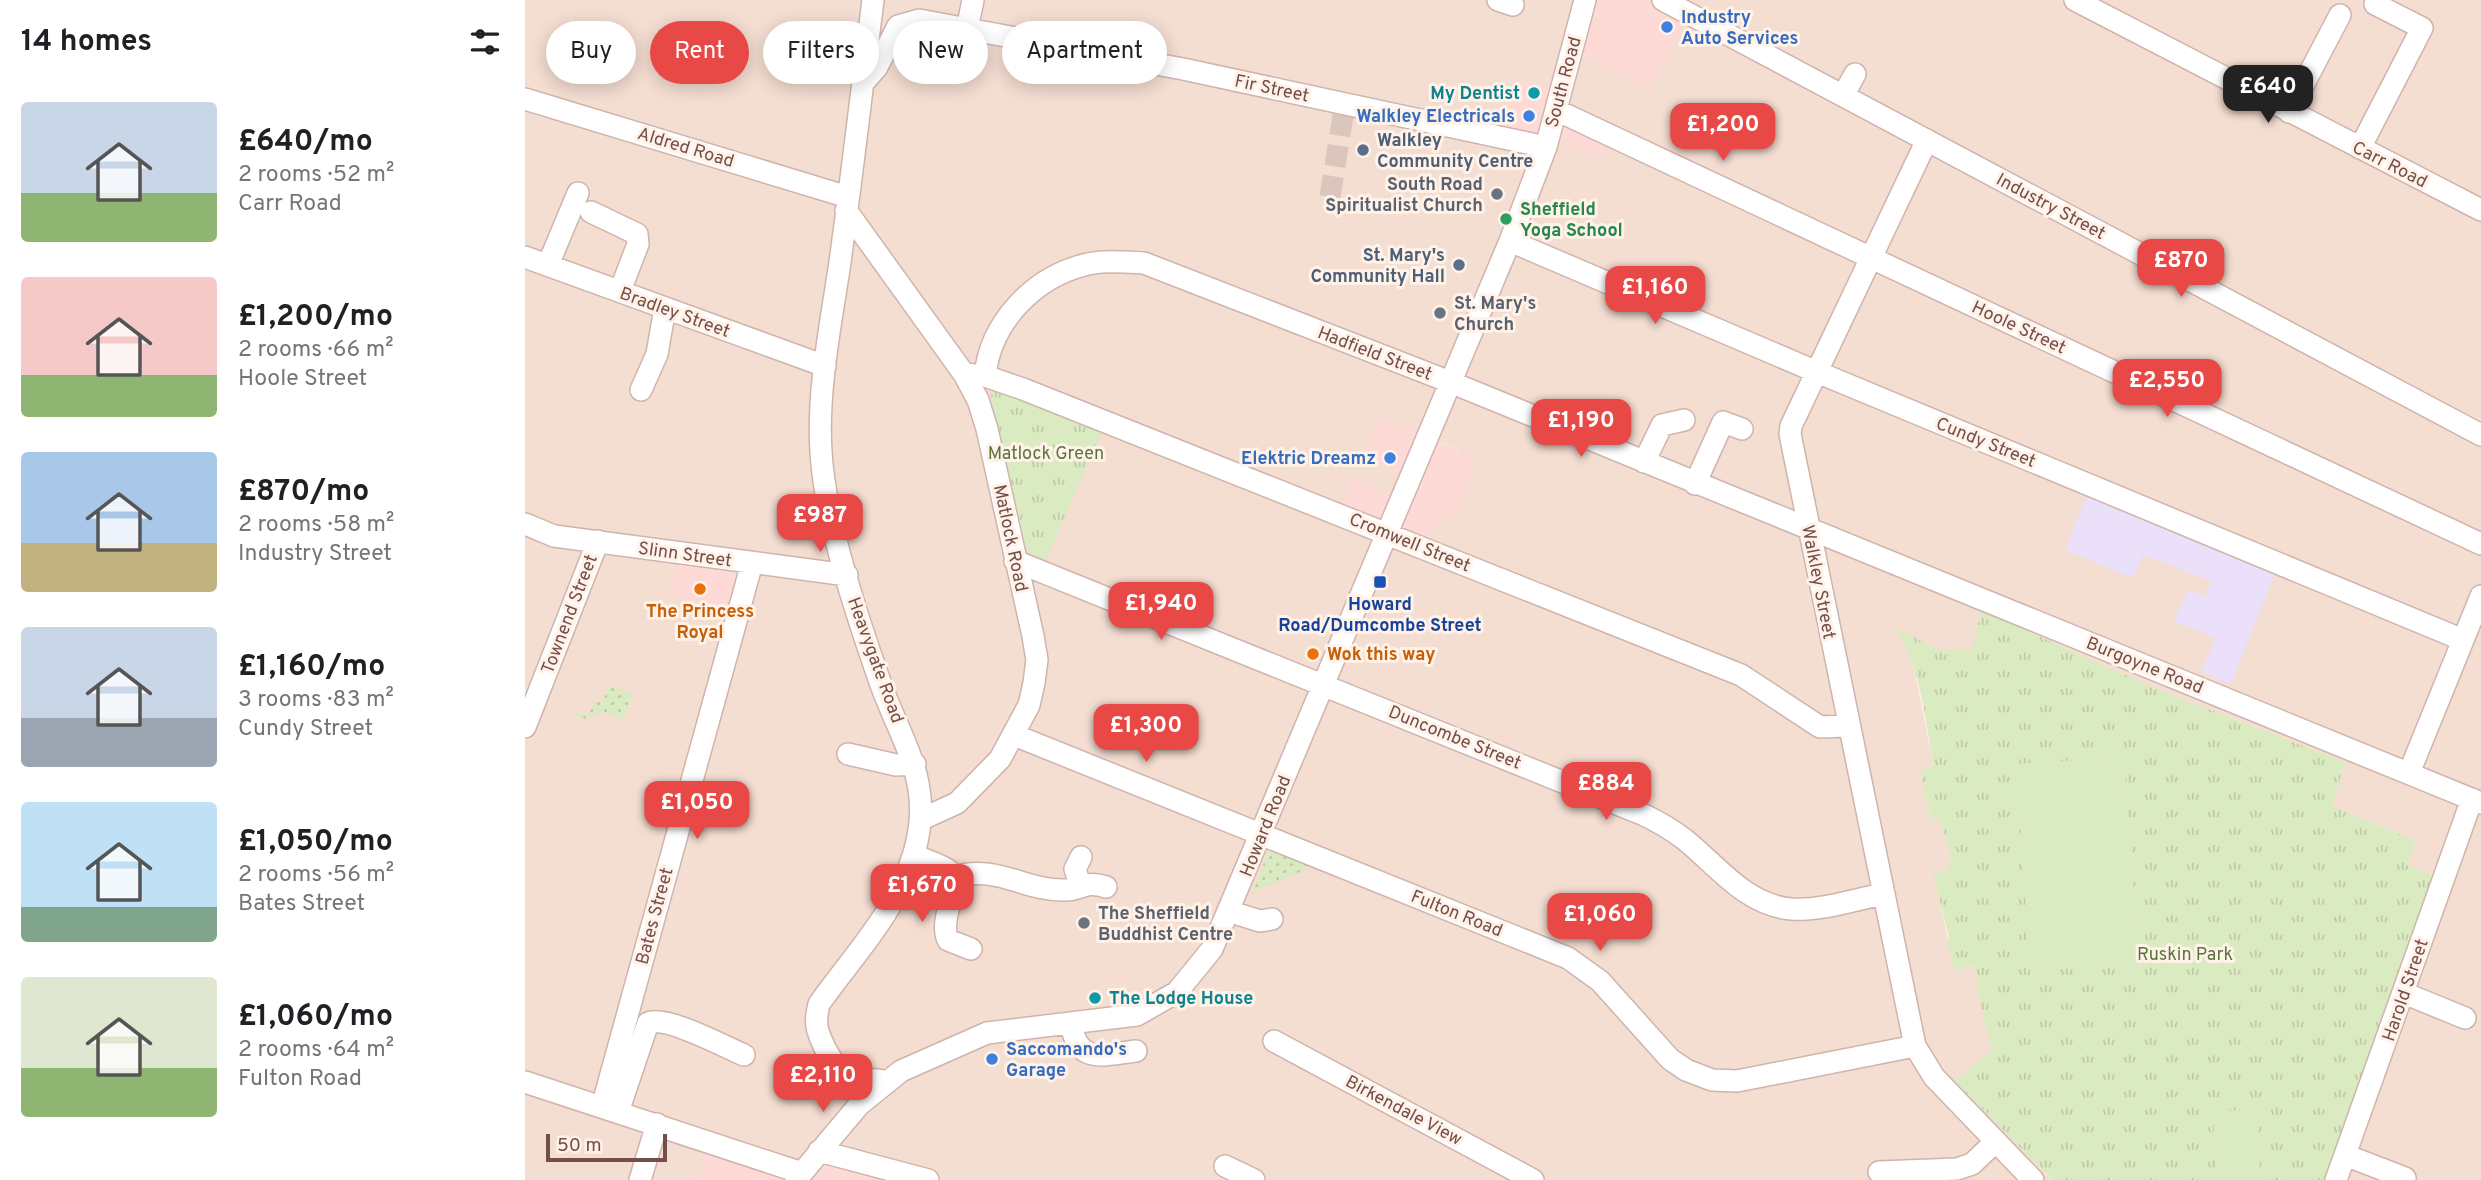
<!DOCTYPE html>
<meta charset="utf-8">
<style>
body{margin:0;font-family:Overpass,sans-serif;background:#f6f6f6;color:#202124;height:100vh;display:flex;flex-direction:column;font-size:26px;white-space:nowrap}
*{box-sizing:border-box;margin:0}
p{font-size:23px;color:#757577}
.icon{flex:none;width:38px;height:38px;fill:none;stroke:currentColor;stroke-width:2;stroke-linecap:round;stroke-linejoin:round}
.map{position:relative;flex:1;overflow:hidden}
.details{display:flex;flex-direction:column;background:#fff;width:525px}
.details>*{flex:none}
.top-card{position:absolute;left:21px;top:21px;width:665px;height:63px;display:flex;gap:14px}
.scale{position:absolute;left:21px;bottom:18px;width:121px;box-sizing:border-box;padding-left:7px;border:4px solid #744f49;border-top:0;font-size:19px;line-height:24px;white-space:nowrap;color:#744f49;-webkit-text-stroke:5px #fff2e9;paint-order:stroke}
.price{position:absolute;translate:-50% -60px;padding:0 16px;border-radius:14px;background:#e84846;color:#fff;font-size:23px;line-height:46px;filter:drop-shadow(0 2px 4px #0008)}
.price::after{content:'';position:absolute;left:50%;top:42px;width:21px;height:16px;margin-left:-10px;background:inherit;clip-path:polygon(0 0,100% 0,50% 100%)}
.price.current{background:#222;color:#fff}
ul{padding:0;list-style:none}
li{display:flex;align-items:center;gap:21px;height:175px;padding:0 21px}
li span{display:grid;place-items:center;flex:none;width:196px;height:140px;border-radius:7px;color:#555}
li>.icon{margin-inline-start:auto}
span .icon{width:84px;height:84px;fill:#fffc;stroke-width:1}
li b{font-size:30px}
h2{display:flex;justify-content:space-between;align-items:center;height:84px;padding:0 21px;font-size:30px}
.pill{padding:0 24px;border-radius:32px;background:#fff;box-shadow:0 4px 18px #0003;font-size:24px;line-height:63px}
.pill.current{background:#e84846;color:#fff}
main{display:flex;flex:1;min-height:0}
.map>svg:first-child{display:block}
</style>
<main>
<section class="details">
<h2>14 homes<svg class="icon" aria-label="filters" viewBox="0 0 24 24"><path d="M4 7h16M4 17h16"/><circle cx="9" cy="7" r="2"/><circle cx="15" cy="17" r="2"/></svg></h2>
<ul>
<li><span style="background:linear-gradient(#c9d6e8 65%,#8fb573 0)"><svg class="icon" aria-label="home" viewBox="0 0 24 24"><path d="M3 11l9-7 9 7M6 9v11h12V9"/></svg></span><div><b>£640/mo</b><p>2 rooms · 52 m²</p><p>Carr Road</p></div></li>
<li><span style="background:linear-gradient(#f6c9c9 70%,#8fb573 0)"><svg class="icon" aria-label="home" viewBox="0 0 24 24"><path d="M3 11l9-7 9 7M6 9v11h12V9"/></svg></span><div><b>£1,200/mo</b><p>2 rooms · 66 m²</p><p>Hoole Street</p></div></li>
<li><span style="background:linear-gradient(#a9c7e8 65%,#c2b280 0)"><svg class="icon" aria-label="home" viewBox="0 0 24 24"><path d="M3 11l9-7 9 7M6 9v11h12V9"/></svg></span><div><b>£870/mo</b><p>2 rooms · 58 m²</p><p>Industry Street</p></div></li>
<li><span style="background:linear-gradient(#c9d6e8 65%,#9aa5b1 0)"><svg class="icon" aria-label="home" viewBox="0 0 24 24"><path d="M3 11l9-7 9 7M6 9v11h12V9"/></svg></span><div><b>£1,160/mo</b><p>3 rooms · 83 m²</p><p>Cundy Street</p></div></li>
<li><span style="background:linear-gradient(#bfe0f5 75%,#7fa58c 0)"><svg class="icon" aria-label="home" viewBox="0 0 24 24"><path d="M3 11l9-7 9 7M6 9v11h12V9"/></svg></span><div><b>£1,050/mo</b><p>2 rooms · 56 m²</p><p>Bates Street</p></div></li>
<li><span style="background:linear-gradient(#dfe7d0 65%,#8fb573 0)"><svg class="icon" aria-label="home" viewBox="0 0 24 24"><path d="M3 11l9-7 9 7M6 9v11h12V9"/></svg></span><div><b>£1,060/mo</b><p>2 rooms · 64 m²</p><p>Fulton Road</p></div></li>
</ul>
</section>
<div class="map">
<svg width="1956" height="1180" viewBox="0 0 1956 1180">
<defs>
<pattern id="grass-dots" width="8" height="8" patternUnits="userSpaceOnUse" patternTransform="scale(1.75)"><rect width="8" height="8" fill="#daeac1"/><path d="M2 2h.1M6 6h.1" fill="none" stroke="#bfcaa7" stroke-width="1.8" stroke-linecap="round"/></pattern>
<pattern id="park-tufts" width="24" height="20" patternUnits="userSpaceOnUse" patternTransform="scale(1.75)"><rect width="24" height="20" fill="#daeac1"/><path d="M3 7l-1-3M5 7V3M7 7l1-3M15 17l-1-3M17 17v-4M19 17l1-3" fill="none" stroke="#bfcaa7"/></pattern>
</defs>
<rect width="100%" height="100%" fill="#fcede3"/>
<path fill="#f4ddd1" fill-rule="evenodd" d="M0 0H1049L1038 47 1125 88 1160 24 1121 0H1956V1180H1802L1909 875 1882 865 1891 841 1807 806 1820 762 1629 688 1457 611 1449 649H1412L1371 629 1386 655 1409 768 1395 771 1406 819 1415 817 1426 858 1423 870 1409 873 1429 970 1450 966 1455 981 1451 983 1467 1050 1519 1173 1527 1180H341L344 1177 266 1176 184 1148 174 1180H0ZM987 80 1023 88 1040 111 1029 137ZM858 417 936 451 927 519 914 514Z"/>
<path fill="#fddad6" d="M1049 0H1121L1160 24 1125 88 1038 47Z
M987 79 1023 88 1040 111 1087 132 1074 159 1029 137 981 129Z
M857 416 952 459 927 519 914 515 903 545 874 529 892 482 839 459Z
M829 479 872 500 861 525 818 508Z
M154 561 208 571 213 577 204 610 142 595Z
M184 1147 265 1176 287 1151 345 1177 341 1180H174Z"/>
<path fill="#eae0f9" d="M1562 495 1751 571 1706 684 1676 672 1690 638 1648 621 1664 590 1680 596 1686 581 1618 555 1608 578 1540 550Z"/>
<path fill="url(#grass-dots)" d="M84 686 108 694 98 720 78 712 61 719 49 715 50 711 63 715 67 713 65 711 69 701 77 703Z
M744 849 787 867 728 892Z"/>
<path fill="url(#park-tufts)" d="M472 390 577 432 520 561 505 554 501 548 466 397 467 391Z
M1456 610 1629 688 1820 762 1807 806 1891 841 1882 865 1909 875 1802 1180H1527L1430 1081 1467 1050 1450 982 1454 981 1450 966 1429 970 1422 939 1424 937 1408 873 1423 870 1426 858 1415 818 1406 819 1395 771 1409 767C1400 721 1397 667 1369 627L1412 649H1448Z"/>
<path fill="#daeac1" d="M1599 757 1614 964 1505 971 1491 764Z
M1732 1110 1735 1180H1691L1688 1111Z"/>
<g fill="none" stroke-linecap="round" stroke-linejoin="round">
<path stroke="#dac6bc" stroke-width="21" stroke-dasharray="21 10" stroke-linecap="butt" d="M805 197 820 103"/>
<g stroke="#d0b4ac" stroke-width="24">
<path id="minor" d="M348 0C337 88 327 175 315 262 306 324 292 389 296 452 300 521 332 616 355 682 377 744 410 783 389 853 372 911 328 956 294 1004 292 1013 290 1022 293 1031 298 1047 314 1078 332 1081 342 1082 350 1077 359 1082
M973 0 988 5
M1138 0 1956 435
M1550 0 1956 210
M442 29 448 0
M338 83 352 67 373 26 394 20 658 69 1021 147
M1319 94 1330 74
M0 99 323 197
M1031 110 1956 544
M1764 112 1815 15
M1402 140 1266 426 1265 434 1390 1046 1409 1077 1508 1180
M1835 148 1897 28 1850 4
M321 210 439 374 453 400 462 429 508 636 512 660 509 683 504 705 475 759 432 803 397 819
M66 212 112 234 113 244 95 291
M985 241 1292 372 1938 640
M0 257 300 366
M23 265 53 193
M439 374 460 376 498 389 1216 675 1295 727 1322 726
M460 376C465 323 508 278 559 265 578 260 599 262 619 263L925 382 1956 803
M116 390 132 354 140 308
M1119 462 1137 425 1159 420
M1170 484 1198 422 1217 429
M0 524 29 536 322 575
M490 561 1117 814C1132 821 1146 829 1159 839 1192 865 1220 905 1266 909 1295 911 1329 900 1357 894
M0 727 73 541
M489 735 1043 958 1075 981 1145 1059 1161 1070 1187 1080 1212 1081 1390 1046
M323 754 371 765 390 764
M1884 773 1956 596
M389 855C399 860 416 864 424 871 437 886 413 919 423 940L446 949
M427 877C475 864 497 891 540 890 557 890 560 880 581 887
M555 885 550 869 556 857
M706 912 735 921 747 919
M1879 993 1940 1018
M546 1024C553 1065 578 1055 611 1051
M749 1041 1008 1180
M0 1082 277 1173
M77 1107 227 563
M93 1112 123 1023C141 1015 200 1047 219 1055
M294 1151 403 1180
M1820 1155 1880 1178
M700 1166 729 1180
M1354 1172 1432 1169 1447 1164 1470 1142
M115 1180 132 1124
M271 1180 334 1105 376 1071 462 1033 612 1015 652 992 687 949 985 241 1021 147 1060 0
M1811 1180 1947 799"/>
</g>
<use href="#minor" stroke="#fff" stroke-width="21"/>
</g>
<g fill="#3f7fe0" stroke="#fff2e9" stroke-width="2.5">
<circle cx="1142" cy="27" r="7"/>
<circle cx="1004" cy="116" r="7"/>
<circle cx="865" cy="458" r="7"/>
<circle cx="467" cy="1059" r="7"/>
</g>
<g fill="#0f9aa8" stroke="#fff2e9" stroke-width="2.5">
<circle cx="1009" cy="93" r="7"/>
<circle cx="570" cy="998" r="7"/>
</g>
<g fill="#5c6f8a" stroke="#fff2e9" stroke-width="2.5">
<circle cx="838" cy="150" r="7"/>
<circle cx="934" cy="265" r="7"/>
</g>
<g fill="#6b7280" stroke="#fff2e9" stroke-width="2.5">
<circle cx="972" cy="194" r="7"/>
<circle cx="915" cy="313" r="7"/>
<circle cx="559" cy="923" r="7"/>
</g>
<circle fill="#2e9e5b" stroke="#fff2e9" stroke-width="2.5" cx="981" cy="219" r="7"/>
<rect fill="#1a4fb4" stroke="#fff2e9" stroke-width="2.5" x="848" y="575" width="14" height="14" rx="3.5"/>
<g fill="#e8710a" stroke="#fff2e9" stroke-width="2.5">
<circle cx="175" cy="589" r="7"/>
<circle cx="788" cy="654" r="7"/>
</g>
<g text-anchor="middle" stroke-width="6" stroke-linejoin="round" paint-order="stroke">
<g font-size="18" font-weight="bold" fill="#366cbe" stroke="#fff2e9" text-anchor="start">
<text x="1156" y="23">Industry<tspan x="1156" dy="21">Auto Services</tspan></text>
<text x="990" y="122" text-anchor="end">Walkley Electricals</text>
<text x="851" y="464" text-anchor="end">Elektric Dreamz</text>
<text x="481" y="1055">Saccomando's<tspan x="481" dy="21">Garage</tspan></text>
</g>
<g font-size="18" fill="#744f49" stroke="#fff2e9">
<text transform="translate(1038 82) rotate(-75)" y="6">South Road</text>
<text transform="translate(747 88) rotate(12)" y="6">Fir Street</text>
<text transform="translate(161 147) rotate(17)" y="6">Aldred Road</text>
<text transform="translate(1865 164) rotate(27)" y="6">Carr Road</text>
<text transform="translate(1526 206) rotate(28)" y="6">Industry Street</text>
<text transform="translate(150 312) rotate(20)" y="6">Bradley Street</text>
<text transform="translate(1494 327) rotate(25)" y="6">Hoole Street</text>
<text transform="translate(850 353) rotate(21)" y="6">Hadfield Street</text>
<text transform="translate(1461 442) rotate(22)" y="6">Cundy Street</text>
<text transform="translate(486 538) rotate(78)" y="6">Matlock Road</text>
<text transform="translate(885 542) rotate(22)" y="6">Cromwell Street</text>
<text transform="translate(160 554) rotate(8)" y="6">Slinn Street</text>
<text transform="translate(1294 582) rotate(79)" y="6">Walkley Street</text>
<text transform="translate(44 614) rotate(-69)" y="6">Townend Street</text>
<text transform="translate(351 660) rotate(70)" y="6">Heavygate Road</text>
<text transform="translate(1620 665) rotate(22)" y="6">Burgoyne Road</text>
<text transform="translate(930 737) rotate(22)" y="6">Duncombe Street</text>
<text transform="translate(740 826) rotate(-68)" y="6">Howard Road</text>
<text transform="translate(932 913) rotate(22)" y="6">Fulton Road</text>
<text transform="translate(129 916) rotate(-75)" y="6">Bates Street</text>
<text transform="translate(1880 990) rotate(-71)" y="6">Harold Street</text>
<text transform="translate(879 1110) rotate(28)" y="6">Birkendale View</text>
</g>
<g font-size="18" font-weight="bold" fill="#0d838f" stroke="#fff2e9" text-anchor="end">
<text x="995" y="99">My Dentist</text>
<text x="584" y="1004" text-anchor="start">The Lodge House</text>
</g>
<g font-size="18" font-weight="bold" fill="#4e5e75" stroke="#fff2e9" text-anchor="start">
<text x="852" y="146">Walkley<tspan x="852" dy="21">Community Centre</tspan></text>
<text x="920" y="261" text-anchor="end">St. Mary's<tspan x="920" dy="21">Community Hall</tspan></text>
</g>
<g font-size="18" font-weight="bold" fill="#5b616d" stroke="#fff2e9" text-anchor="start">
<text x="958" y="190" text-anchor="end">South Road<tspan x="958" dy="21">Spiritualist Church</tspan></text>
<text x="929" y="309">St. Mary's<tspan x="929" dy="21">Church</tspan></text>
<text x="573" y="919">The Sheffield<tspan x="573" dy="21">Buddhist Centre</tspan></text>
</g>
<g font-size="18" font-weight="bold" fill="#27864d" stroke="#fff2e9" text-anchor="start">
<text x="995" y="215">Sheffield<tspan x="995" dy="21">Yoga School</tspan></text>
</g>
<g font-size="18" fill="#5a743e" stroke="#fff2e9">
<text x="521" y="459">Matlock Green</text>
<text x="1660" y="960">Ruskin Park</text>
</g>
<g font-size="18" font-weight="bold" fill="#164399" stroke="#fff2e9">
<text x="855" y="610">Howard<tspan x="855" dy="21">Road/Dumcombe Street</tspan></text>
</g>
<g font-size="18" font-weight="bold" fill="#c56008" stroke="#fff2e9">
<text x="175" y="617">The Princess<tspan x="175" dy="21">Royal</tspan></text>
<text x="802" y="660" text-anchor="start">Wok this way</text>
</g>
</g>
</svg>
<div class="scale">50 m</div>
<b class="price current" style="left:1743px;top:125px">£640</b>
<b class="price" style="left:1198px;top:163px">£1,200</b>
<b class="price" style="left:1656px;top:299px">£870</b>
<b class="price" style="left:1130px;top:326px">£1,160</b>
<b class="price" style="left:1642px;top:419px">£2,550</b>
<b class="price" style="left:1056px;top:459px">£1,190</b>
<b class="price" style="left:295px;top:554px">£987</b>
<b class="price" style="left:636px;top:642px">£1,940</b>
<b class="price" style="left:621px;top:764px">£1,300</b>
<b class="price" style="left:1081px;top:822px">£884</b>
<b class="price" style="left:172px;top:841px">£1,050</b>
<b class="price" style="left:397px;top:924px">£1,670</b>
<b class="price" style="left:1075px;top:953px">£1,060</b>
<b class="price" style="left:298px;top:1114px">£2,110</b>
<div class="top-card">
<a class="pill">Buy</a>
<a class="pill current">Rent</a>
<a class="pill">Filters</a>
<a class="pill">New</a>
<a class="pill">Apartment</a>
</div>
</div>
</main>
